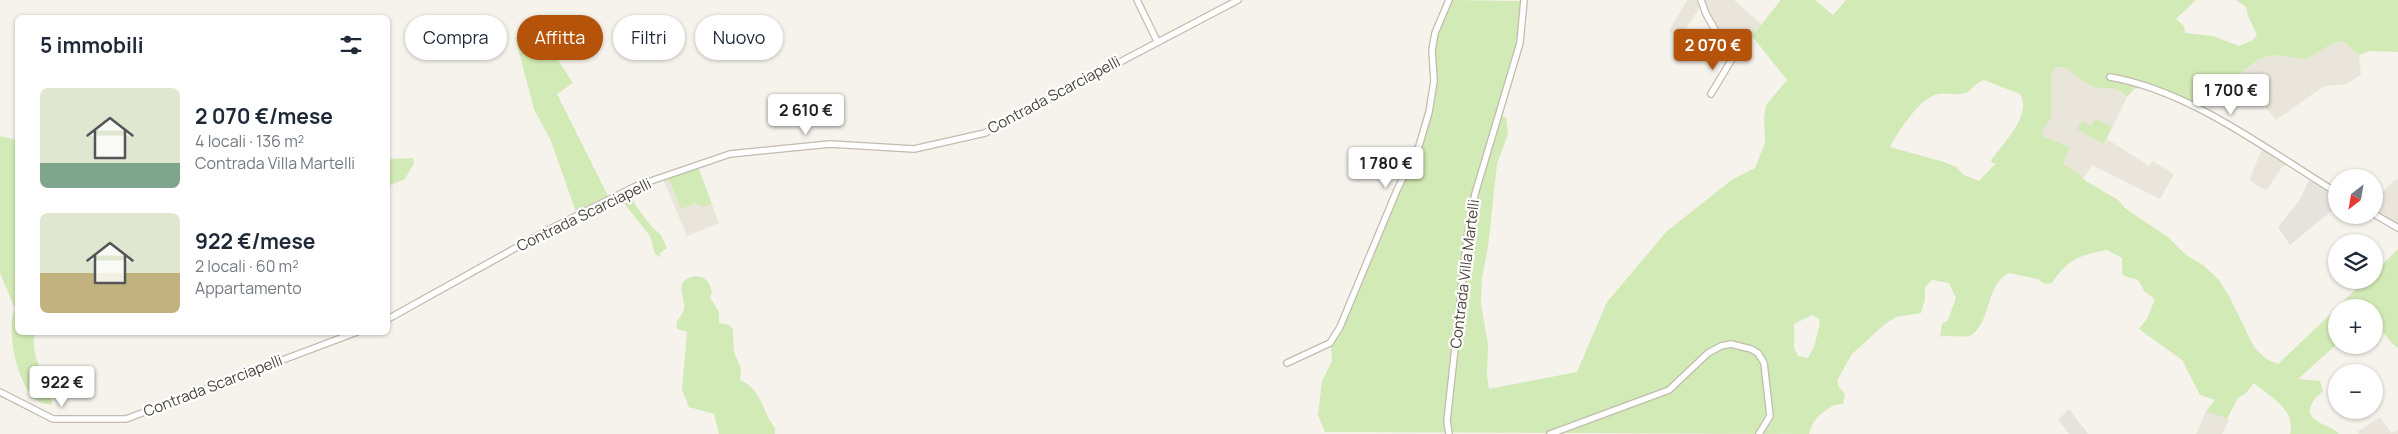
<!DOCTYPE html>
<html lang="it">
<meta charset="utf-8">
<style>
body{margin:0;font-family:Manrope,sans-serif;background:#f2f2f3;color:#1f2937;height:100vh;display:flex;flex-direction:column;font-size:19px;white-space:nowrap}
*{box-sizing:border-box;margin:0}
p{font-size:16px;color:#747a83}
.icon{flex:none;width:28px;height:28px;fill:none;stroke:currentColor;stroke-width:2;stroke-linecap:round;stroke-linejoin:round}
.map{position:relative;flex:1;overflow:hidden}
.side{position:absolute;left:15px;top:15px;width:375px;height:320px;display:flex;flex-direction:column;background:#fff;border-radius:8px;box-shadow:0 1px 4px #0004}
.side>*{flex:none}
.hud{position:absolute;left:405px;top:15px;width:475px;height:45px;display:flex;gap:10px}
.needle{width:32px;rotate:211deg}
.buttons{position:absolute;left:2328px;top:169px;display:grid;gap:10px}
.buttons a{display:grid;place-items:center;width:55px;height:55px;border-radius:50%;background:#fff;box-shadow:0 1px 4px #0004;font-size:25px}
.price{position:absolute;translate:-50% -42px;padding:0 11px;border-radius:5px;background:#fff;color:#222;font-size:16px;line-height:32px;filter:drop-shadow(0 1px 2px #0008)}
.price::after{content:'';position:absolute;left:50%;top:30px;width:15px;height:11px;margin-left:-8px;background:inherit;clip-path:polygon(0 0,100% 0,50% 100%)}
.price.current{background:#b45309;color:#fff}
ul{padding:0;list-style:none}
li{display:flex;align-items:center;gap:15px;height:125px;padding:0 25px}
li span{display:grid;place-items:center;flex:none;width:140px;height:100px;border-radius:8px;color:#555}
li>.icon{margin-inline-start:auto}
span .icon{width:60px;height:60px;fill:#fffc;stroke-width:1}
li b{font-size:21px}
h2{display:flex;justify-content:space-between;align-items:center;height:60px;padding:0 25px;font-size:21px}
.pill{padding:0 18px;border-radius:22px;background:#fff;box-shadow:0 1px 4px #0004;font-size:18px;line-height:45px}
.pill.current{background:#b45309;color:#fff}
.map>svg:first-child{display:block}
</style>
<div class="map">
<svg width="2398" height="434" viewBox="0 0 2398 434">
<rect width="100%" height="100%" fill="#f6f3ec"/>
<path fill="#eae5da" d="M1687 0H1734L1761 24 1735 59 1705 6 1700 7 1680 38 1669 31Z
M2343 41 2359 55 2361 75 2346 84 2324 86 2276 120 2249 89 2233 78 2259 59 2274 55 2306 59 2332 44Z
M2057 67 2071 71 2096 87H2114L2127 97 2107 139 2149 166 2152 161 2174 174 2160 199 2092 165 2083 179 2076 172 2062 163 2042 136 2044 128 2051 118V76L2052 71Z
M2263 147 2287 165 2282 167 2266 191 2249 180Z
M698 167 719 223 687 236 663 179Z
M2396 179 2398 180V231L2370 215H2374V199Z
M2206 411 2229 420 2222 434H2196Z
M2380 417 2391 433 2398 430V434H2359L2357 432Z"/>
<path fill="#e6e2dd" d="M2309 180 2336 196V207L2290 245 2278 227 2299 201Z
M2069 409 2088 434H2069L2058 420Z"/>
<path fill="#d2eab5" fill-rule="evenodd" d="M1451 0 1521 1 1516 48 1497 117H1506L1508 134 1497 164 1488 247 1482 278 1481 304 1488 344 1487 375 1489 389 1577 372 1607 302 1667 231 1733 179 1755 168 1765 143 1764 119 1766 105 1787 80 1752 36 1781 0H1815L1833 15 1846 0H2196L2176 19 2184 26 2185 33 2213 36 2239 46 2253 40 2257 35 2248 16 2246 7 2236 0H2398V52L2369 51 2359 55 2343 41 2332 44 2306 59 2274 55 2259 59 2233 78 2230 76 2192 103 2130 82 2140 88 2134 89 2127 97C2113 83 2110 91 2095 87 2080 83 2073 68 2057 67L2052 71 2051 76V118L2044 128 2042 136 2070 147 2063 164 2076 172 2086 181 2118 200 2126 209 2168 237 2186 255 2203 265 2219 280 2230 298 2254 347 2266 359 2278 364 2336 309V345L2298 379 2320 381 2323 391C2320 395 2316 396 2314 400 2299 423 2330 423 2339 434H2290C2296 409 2270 397 2254 383L2246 393 2238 398 2227 419 2206 411 2215 400 2200 395 2182 360 2139 329 2147 319 2155 299 2145 292 2138 280 2124 276 2122 273V258L2107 250C2080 255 2068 259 2052 283L2045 284 2038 279 2009 273C1987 283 1991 318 1974 333 1965 341 1951 333 1940 337L1942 324 1948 320 1956 298 1949 283 1932 280 1925 287V299L1921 313 1896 317 1885 324 1851 355 1837 381 1839 387 1845 394 1843 404C1839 405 1834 404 1831 407 1819 414 1812 421 1809 434L1325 432 1318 415 1322 381 1332 361 1331 345 1342 331V323L1428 124 1437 32ZM1984 80 2020 94C2033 114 2002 145 1991 160L1992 163H1996L1979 181 1964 175 1956 167 1944 162 1890 147C1898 132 1920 97 1938 94 1948 92 1956 96 1965 93 1972 91 1975 83 1984 80ZM1812 315 1819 319 1820 323 1814 347 1808 358 1798 356 1794 348V324Z
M515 37 544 39 573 83 557 94 608 196 576 212 551 141 534 109Z
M2095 119 2112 127 2103 144 2077 129 2082 121 2091 126Z
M0 136 17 140 18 332 35 333C28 359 51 381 52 405 48 404 43 404 40 402 18 392 5 329 15 309L0 273Z
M413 158 414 163 405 179 388 186V159Z
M698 167 712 204 703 207 695 203 681 209 668 177Z
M630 192 636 206 651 226 661 235 667 248 659 254 663 258 655 254 650 236 623 202 622 196Z
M2398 249V348C2388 341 2384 330 2374 324V308L2337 307 2366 280H2374V273Z
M695 276C706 276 710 283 712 293L710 297 719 312V323L729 325 733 329 734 352 741 368 740 380C762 389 762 412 775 428V434H719L714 414 689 407 682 390 687 332 677 329C675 320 680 319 683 312 689 299 669 282 695 276Z"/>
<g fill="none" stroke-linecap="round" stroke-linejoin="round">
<g stroke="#c2bbae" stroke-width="8">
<path id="street" d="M1137 0 1157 41
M1701 0 1706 14 1732 59 1711 94
M2110 77C2191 91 2267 150 2336 192
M2374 214 2398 228
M388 319 546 231 636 186 730 154 830 144 914 149 985 133 1238 0
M1287 363 1330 343 1340 327 1397 190 1419 146 1429 112 1434 81 1432 50 1435 33 1449 0
M0 392 53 419H126L357 332
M1449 434 1447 421 1467 238 1475 194 1520 43 1524 0
M1550 434 1669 390 1708 353 1721 346 1731 344 1751 349 1758 353 1764 363 1770 416 1759 434"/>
</g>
<use href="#street" stroke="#fff" stroke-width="5.5"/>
</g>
<g text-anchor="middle" stroke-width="4.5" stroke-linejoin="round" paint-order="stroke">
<g font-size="15" fill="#4b4439" stroke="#fff">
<text transform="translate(1054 95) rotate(-28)" y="5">Contrada Scarciapelli</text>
<text transform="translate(584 215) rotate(-26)" y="5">Contrada Scarciapelli</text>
<text transform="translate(1465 274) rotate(-83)" y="5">Contrada Villa Martelli</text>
<text transform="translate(213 386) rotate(-21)" y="5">Contrada Scarciapelli</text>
</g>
</g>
</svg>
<div class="buttons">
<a><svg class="needle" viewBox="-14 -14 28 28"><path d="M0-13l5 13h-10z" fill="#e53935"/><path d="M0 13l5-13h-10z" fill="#747a83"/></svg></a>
<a><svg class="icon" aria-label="layers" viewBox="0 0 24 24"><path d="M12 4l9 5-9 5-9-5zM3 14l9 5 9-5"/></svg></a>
<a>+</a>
<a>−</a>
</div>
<b class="price current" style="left:1713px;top:71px">2 070 €</b>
<b class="price" style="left:2231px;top:116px">1 700 €</b>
<b class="price" style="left:806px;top:136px">2 610 €</b>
<b class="price" style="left:1386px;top:189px">1 780 €</b>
<b class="price" style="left:62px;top:408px">922 €</b>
<div class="hud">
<a class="pill">Compra</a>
<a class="pill current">Affitta</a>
<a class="pill">Filtri</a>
<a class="pill">Nuovo</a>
</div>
<section class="side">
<h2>5 immobili<svg class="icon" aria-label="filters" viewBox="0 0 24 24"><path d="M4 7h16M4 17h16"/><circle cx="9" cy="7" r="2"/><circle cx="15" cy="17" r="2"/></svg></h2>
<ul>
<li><span style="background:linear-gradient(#dfe7d0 75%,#7fa58c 0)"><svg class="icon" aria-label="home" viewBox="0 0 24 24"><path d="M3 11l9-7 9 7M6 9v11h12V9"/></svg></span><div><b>2 070 €/mese</b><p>4 locali · 136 m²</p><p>Contrada Villa Martelli</p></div></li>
<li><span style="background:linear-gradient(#dfe7d0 60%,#c2b280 0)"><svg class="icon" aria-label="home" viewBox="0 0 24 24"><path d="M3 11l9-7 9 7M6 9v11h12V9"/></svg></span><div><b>922 €/mese</b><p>2 locali · 60 m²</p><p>Appartamento</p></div></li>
</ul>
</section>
</div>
